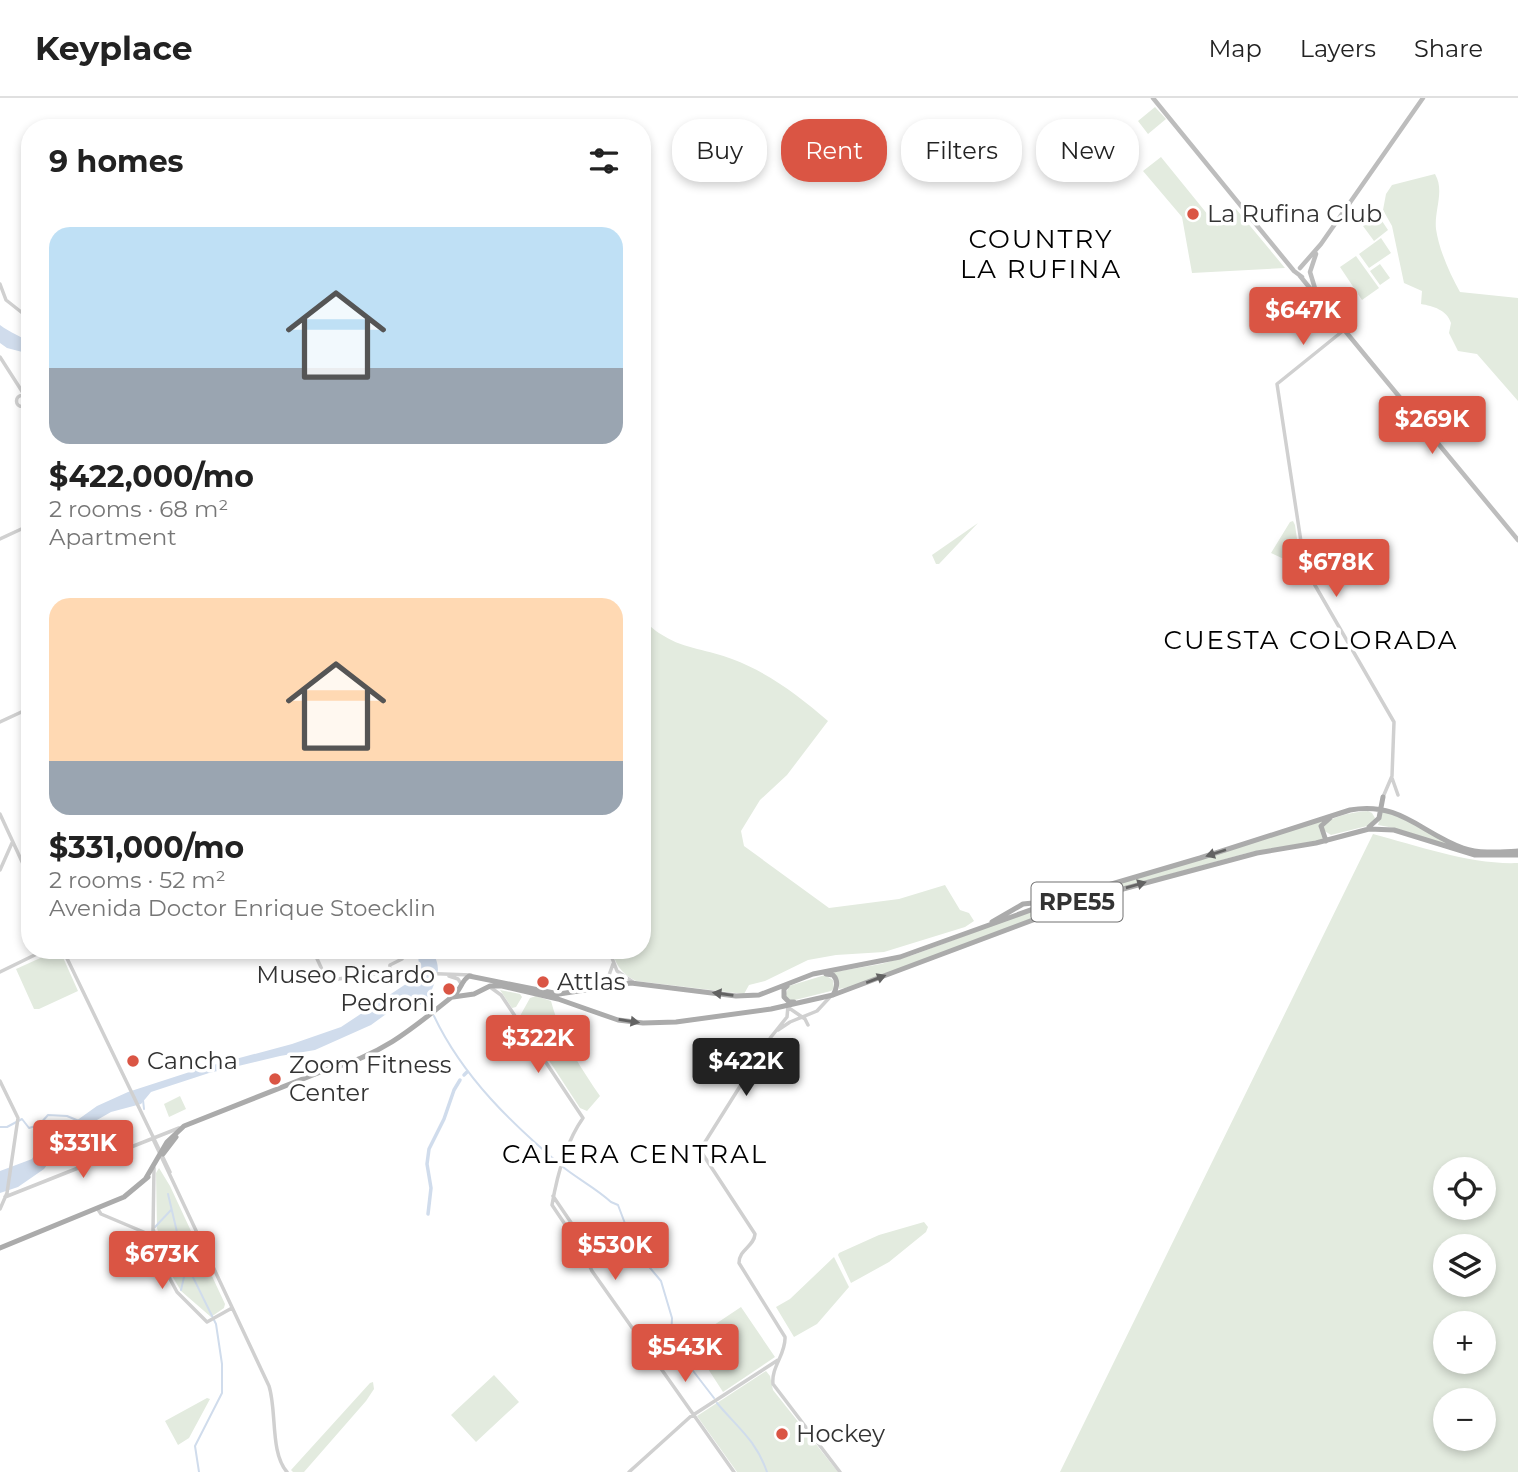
<!DOCTYPE html>
<meta charset="utf-8">
<style>
body{margin:0;font-family:Montserrat,sans-serif;background:#f2f2f2;color:#222;height:100vh;display:flex;flex-direction:column;font-size:26px;white-space:nowrap}
*{box-sizing:border-box;margin:0}
p{font-size:23px;color:#767676}
.icon{flex:none;width:38px;height:38px;fill:none;stroke:currentColor;stroke-width:2;stroke-linecap:round;stroke-linejoin:round}
.map{position:relative;flex:1;overflow:hidden}
.panel{position:absolute;left:21px;top:21px;width:630px;height:840px;display:flex;flex-direction:column;background:#fff;border-radius:28px;box-shadow:0 4px 10px #0003}
.panel>*{flex:none}
.banner{position:absolute;left:672px;top:21px;width:665px;height:63px;display:flex;gap:14px}
.controls{position:absolute;left:1433px;top:1059px;display:grid;gap:14px}
.controls a{display:grid;place-items:center;width:63px;height:63px;border-radius:50%;background:#fff;box-shadow:0 4px 10px #0003;font-size:35px}
.price{position:absolute;translate:-50% -60px;padding:0 16px;border-radius:7px;background:#da5544;color:#fff;font-size:23px;line-height:46px;filter:drop-shadow(0 2px 4px #0008)}
.price::after{content:'';position:absolute;left:50%;top:42px;width:21px;height:16px;margin-left:-10px;background:inherit;clip-path:polygon(0 0,100% 0,50% 100%)}
.price.current{background:#222;color:#fff}
ul{padding:0;list-style:none}
li{display:grid;align-content:center;gap:14px;height:371px;padding:0 28px}
li span{display:grid;place-items:center;height:217px;border-radius:21px;color:#555}
li>.icon{margin-inline-start:auto}
span .icon{width:126px;height:126px;fill:#fffc;stroke-width:1}
li b{font-size:30px}
h2{display:flex;justify-content:space-between;align-items:center;height:84px;padding:0 28px;font-size:30px}
.chip{padding:0 24px;border-radius:28px;background:#fff;box-shadow:0 4px 10px #0003;font-size:24px;line-height:63px}
.chip.current{background:#da5544;color:#fff}
header{display:flex;align-items:center;gap:42px;box-sizing:border-box;height:98px;padding:0 35px;background:#fff;border-bottom:2px solid #e0e0e0}
header strong{font-size:33px}
nav{display:flex;gap:38px;margin-inline-start:auto;font-size:24px}
.map>svg:first-child{display:block}
</style>
<header>
<strong>Keyplace</strong>
<nav><a>Map</a><a>Layers</a><a>Share</a></nav>
</header>
<div class="map">
<svg width="1518" height="1374" viewBox="0 0 1518 1374">
<rect width="100%" height="100%" fill="#fff"/>
<path fill="#e3ebdf" fill-rule="evenodd" d="M1155 9 1166 21 1148 36 1138 23Z
M1161 59 1217 128 1236 111 1285 170 1192 175 1182 119 1143 73Z
M1435 76C1445 93 1434 112 1436 131 1439 152 1450 176 1460 194L1518 200V303L1477 256 1458 253 1449 235 1451 225C1447 212 1433 208 1421 206L1422 193 1404 185 1392 128 1383 112 1386 96 1392 87Z
M1378 117 1388 132 1374 143 1363 128Z
M1381 140 1391 155 1369 170 1359 156Z
M1356 158 1379 190 1362 202 1340 169Z
M1380 166 1390 180 1380 187 1370 173Z
M1293 423 1295 427 1301 469 1271 455 1290 424Z
M978 425 939 466H936L932 457Z
M642 521C649 527 656 534 664 538 684 551 710 552 732 561 769 575 798 597 828 623L787 677 760 702 741 733 744 748 829 810 899 801 945 787 960 812 969 815 974 823 965 829 884 854 836 857 808 862 765 883 749 887 744 896 636 883C621 875 617 868 611 852H642Z
M1368 713 1372 715 1375 720 1371 727 1331 737 1323 732 1324 726C1336 717 1354 714 1368 713Z
M1382 713 1395 717 1476 755 1394 730 1378 727Z
M1323 722 1319 730 1323 742 1251 754 1094 797 850 889 839 891V886L834 874 881 866 913 857 1042 809Z
M1373 736C1418 748 1472 767 1518 765V1374H1060ZM1446 1071H1484V1110H1446ZM1484 1148V1186H1446V1148ZM1446 1225H1484V1264H1446ZM1446 1302H1484V1340H1446Z
M58 852 61 855 78 893 39 911H34L16 871Z
M825 877 833 882 834 890 831 893 791 903 785 898 789 888Z
M500 892 520 896 522 899 516 909 512 910Z
M536 898 551 903C560 938 580 969 600 998L587 1013 580 1010 520 918 530 900Z
M180 998 186 1011 169 1019 164 1006Z
M103 1044 106 1053 86 1061 83 1052Z
M159 1070 170 1088 225 1206 224 1210 211 1219 181 1193 171 1176 157 1130 156 1075Z
M924 1124 928 1129 926 1134 889 1164 851 1185 838 1157 839 1155 879 1137Z
M834 1159 849 1189 817 1226 794 1239 776 1209 790 1201Z
M741 1209 775 1259 723 1294 692 1246 693 1241Z
M766 1273 770 1278 773 1292 838 1374H737L697 1318Z
M494 1277 519 1304 476 1344 451 1317Z
M373 1284 374 1291 366 1303 304 1374H293L291 1372 370 1285Z
M207 1300 210 1301 189 1340 178 1347 165 1323Z"/>
<path fill="#d0dcec" d="M0 227C10 235 21 237 30 246V256L7 250 0 245Z
M418 852H432C442 872 438 877 430 896L432 905 427 910 411 902 393 911 371 927 315 952 280 958 209 975 151 994 141 1006 111 1014 97 1022 83 1036 60 1049 44 1071 18 1089 0 1095V1073L32 1061 40 1047 51 1036 69 1028 97 1008 128 994 202 970 292 946 341 929 415 880 419 872Z"/>
<g fill="none" stroke-linecap="round" stroke-linejoin="round">
<path stroke="#d0dcec" stroke-width="2" d="M434 918C463 979 512 1026 563 1069 578 1081 597 1091 611 1104L618 1107 635 1152 661 1183 672 1220 671 1242 677 1252
M143 1002 144 1011
M0 1029H7L22 1021 29 1030 39 1027 48 1017 67 1018 79 1023
M168 1096 177 1134 185 1145 186 1165 216 1226 222 1266V1295L195 1348 199 1374
M155 1129 171 1112
M181 1192 187 1166
M680 1256 714 1300
M717 1305C737 1329 756 1342 767 1374"/>
<path stroke="#d0dcec" stroke-width="3.5" d="M464 977 467 974
M428 1116 431 1090 427 1066 429 1051 444 1021 454 992 460 982"/>
<path stroke="#d0d0d0" stroke-width="3.5" d="M0 186 6 202 30 221
M1344 232 1277 286 1305 470 1394 624 1392 678 1383 699
M0 259 25 298
M16.5 303a5.5 5.5 0 1 1 11 0a5.5 5.5 0 1 1-11 0Z
M0 441 30 427
M0 624 30 610
M1392 680 1398 697
M0 716 30 781
M0 772 12 745
M63 852 170 1074
M313 852 325 878 331 882 389 874 471 877
M609 852 617 873 633 884
M0 874 45 852
M389 874 390 867 402 861 407 852
M449 878 458 881 462 887
M598 888 608 880 613 866
M490 889 501 897 583 1020C566 1044 557 1078 552 1107L581 1150 592 1173 734 1374
M788 908 787 919 771 939 700 1052 755 1136C754 1149 739 1151 739 1165L785 1239C786 1256 771 1269 773 1286L840 1374
M789 910 805 921 808 927
M778 932 790 924 817 913 830 899
M0 983 18 1020 7 1095 0 1111
M153 1041 269 1288C277 1313 270 1355 287 1374
M553 1098 589 1151 588 1164
M5 1099 179 1030
M97 1110 101 1116 146 1135H153
M153 1131 170 1181 177 1194 207 1224 232 1210
M153 1133 154 1070
M629 1374 690 1319 778 1262"/>
<path stroke="#bdbdbd" stroke-width="4.5" d="M1153 0 1294 173 1302 179
M1316 156 1310 174 1317 197
M1300 170 1321 146 1423 0
M1300 178 1383 279
M1383 279 1518 442"/>
<path stroke="#ababab" stroke-width="5" d="M1369 729 1379 720 1383 699
M1326 743 1321 728 1330 720
M992 824 1023 806 1043 804
M826 876 833 877C839 883 837 890 833 897
M787 888 784 891V899L789 904H794
M453 899 474 896 490 888H502L558 901 618 922 643 925 676 924 771 911 833 897 1097 798 1257 755 1316 745 1369 731 1394 732 1475 757H1518
M326 972C380 958 411 932 453 898 461 892 461 883 469 878L559 896 631 885 736 898 759 897 813 876 900 859 1064 800 1200 760 1350 712C1400 703 1421 735 1463 750 1481 756 1499 754 1518 753
M163 1056 176 1039
M146 1080 167 1044 184 1028 328 971
M0 1150 124 1099 148 1079"/>
</g>
<defs><path id="oneway-solid" d="M-6-.8H1V-3.2L6.5 0L1 3.2V.8H-6Z" transform="scale(1.75)"/></defs>
<g fill="#636363">
<use href="#oneway-solid" transform="translate(1216 755) rotate(162)"/>
<use href="#oneway-solid" transform="translate(1136 787) rotate(-16)"/>
<use href="#oneway-solid" transform="translate(876 881) rotate(-21)"/>
<use href="#oneway-solid" transform="translate(723 896) rotate(-172)"/>
<use href="#oneway-solid" transform="translate(629 923) rotate(9)"/>
</g>
<g fill="#da5544" stroke="#fff" stroke-width="2.5">
<circle cx="1193" cy="116" r="7"/>
<circle cx="543" cy="884" r="7"/>
<circle cx="449" cy="891" r="7"/>
<circle cx="133" cy="963" r="7"/>
<circle cx="275" cy="981" r="7"/>
<circle cx="782" cy="1336" r="7"/>
</g>
<g text-anchor="middle" stroke-width="7" stroke-linejoin="round" paint-order="stroke">
<rect fill="#fff" stroke="#707070" stroke-width="2" x="1031.5" y="784.5" width="91" height="39" rx="5"/>
<g font-size="23" font-weight="bold" fill="#333">
<text x="1077" y="812">RPE55</text>
</g>
<g font-size="24" fill="#333" stroke="#fff" text-anchor="start">
<text x="1207" y="124">La Rufina Club</text>
<text x="435" y="885" text-anchor="end">Museo Ricardo<tspan x="435" dy="28">Pedroni</tspan></text>
<text x="557" y="892">Attlas</text>
<text x="147" y="971">Cancha</text>
<text x="289" y="975">Zoom Fitness<tspan x="289" dy="28">Center</tspan></text>
<text x="796" y="1344">Hockey</text>
</g>
<g font-size="26" letter-spacing="2" fill="#000" stroke="#fff">
<text x="1041" y="150">COUNTRY<tspan x="1041" dy="30">LA RUFINA</tspan></text>
<text x="1311" y="551">CUESTA COLORADA</text>
<text x="635" y="1065">CALERA CENTRAL</text>
</g>
</g>
</svg>
<div class="controls">
<a><svg class="icon" aria-label="locate" viewBox="0 0 24 24"><circle cx="12" cy="12" r="6"/><path d="M12 2v4M12 18v4M2 12h4M18 12h4"/></svg></a>
<a><svg class="icon" aria-label="layers" viewBox="0 0 24 24"><path d="M12 4l9 5-9 5-9-5zM3 14l9 5 9-5"/></svg></a>
<a>+</a>
<a>−</a>
</div>
<b class="price" style="left:1303px;top:249px">$647K</b>
<b class="price" style="left:1432px;top:358px">$269K</b>
<b class="price" style="left:1336px;top:501px">$678K</b>
<b class="price" style="left:538px;top:977px">$322K</b>
<b class="price current" style="left:746px;top:1000px">$422K</b>
<b class="price" style="left:83px;top:1082px">$331K</b>
<b class="price" style="left:615px;top:1184px">$530K</b>
<b class="price" style="left:162px;top:1193px">$673K</b>
<b class="price" style="left:685px;top:1286px">$543K</b>
<div class="banner">
<a class="chip">Buy</a>
<a class="chip current">Rent</a>
<a class="chip">Filters</a>
<a class="chip">New</a>
</div>
<section class="panel">
<h2>9 homes<svg class="icon" aria-label="filters" viewBox="0 0 24 24"><path d="M4 7h16M4 17h16"/><circle cx="9" cy="7" r="2"/><circle cx="15" cy="17" r="2"/></svg></h2>
<ul>
<li><span style="background:linear-gradient(#bfe0f5 65%,#9aa5b1 0)"><svg class="icon" aria-label="home" viewBox="0 0 24 24"><path d="M3 11l9-7 9 7M6 9v11h12V9"/></svg></span><div><b>$422,000/mo</b><p>2 rooms · 68 m²</p><p>Apartment</p></div></li>
<li><span style="background:linear-gradient(#ffd9b3 75%,#9aa5b1 0)"><svg class="icon" aria-label="home" viewBox="0 0 24 24"><path d="M3 11l9-7 9 7M6 9v11h12V9"/></svg></span><div><b>$331,000/mo</b><p>2 rooms · 52 m²</p><p>Avenida Doctor Enrique Stoecklin</p></div></li>
</ul>
</section>
</div>
